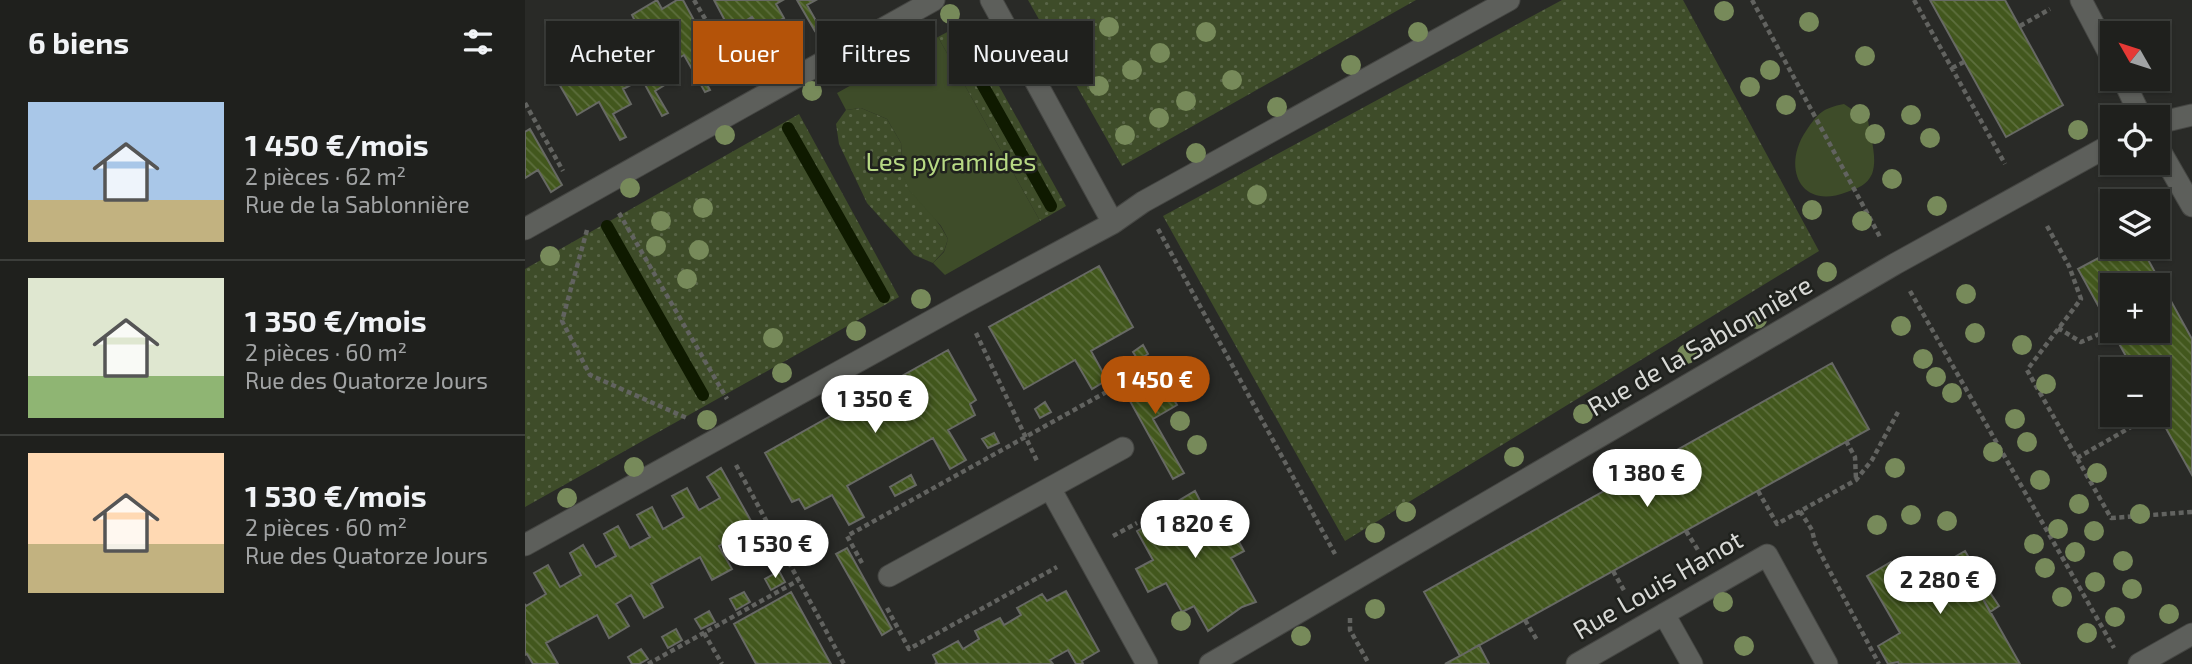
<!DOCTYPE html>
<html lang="fr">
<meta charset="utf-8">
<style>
body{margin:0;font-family:"Exo 2",sans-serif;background:#272826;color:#f1f3f6;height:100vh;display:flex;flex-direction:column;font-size:26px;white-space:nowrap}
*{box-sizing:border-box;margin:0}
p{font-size:23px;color:#a1a3a4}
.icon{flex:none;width:38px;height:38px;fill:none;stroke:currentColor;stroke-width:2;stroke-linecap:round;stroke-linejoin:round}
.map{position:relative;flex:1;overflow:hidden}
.sheet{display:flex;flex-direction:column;background:#1f201d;width:525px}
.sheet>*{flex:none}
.top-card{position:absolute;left:21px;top:21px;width:665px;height:63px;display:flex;gap:14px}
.needle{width:46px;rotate:309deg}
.controls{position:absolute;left:1575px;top:21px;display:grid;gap:14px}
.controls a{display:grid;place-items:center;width:70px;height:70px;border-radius:0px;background:#1f201d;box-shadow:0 2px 5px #0004,0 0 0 2px #3c3e3b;font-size:35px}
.price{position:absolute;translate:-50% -60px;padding:0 16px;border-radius:24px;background:#fff;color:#222;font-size:23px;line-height:46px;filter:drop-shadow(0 2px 4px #0008)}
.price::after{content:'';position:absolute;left:50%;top:42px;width:21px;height:16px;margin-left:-10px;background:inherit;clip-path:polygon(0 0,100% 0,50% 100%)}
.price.current{background:#b45309;color:#fff}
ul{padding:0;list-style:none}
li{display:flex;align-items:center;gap:21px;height:175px;padding:0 28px}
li+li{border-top:2px solid #3c3e3b}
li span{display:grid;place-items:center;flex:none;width:196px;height:140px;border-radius:0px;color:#555}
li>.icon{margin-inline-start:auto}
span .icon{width:84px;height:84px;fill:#fffc;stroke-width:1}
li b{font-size:30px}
h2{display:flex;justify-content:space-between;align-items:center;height:84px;padding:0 28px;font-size:30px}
.tag{padding:0 24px;border-radius:0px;background:#1f201d;box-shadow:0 2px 5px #0004,0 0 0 2px #3c3e3b;font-size:24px;line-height:63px}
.tag.current{background:#b45309;color:#fff}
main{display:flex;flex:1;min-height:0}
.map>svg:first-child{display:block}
</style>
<main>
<section class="sheet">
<h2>6 biens<svg class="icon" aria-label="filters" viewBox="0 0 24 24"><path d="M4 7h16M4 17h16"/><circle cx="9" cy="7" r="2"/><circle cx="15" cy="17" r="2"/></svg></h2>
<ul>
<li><span style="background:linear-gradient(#a9c7e8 70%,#c2b280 0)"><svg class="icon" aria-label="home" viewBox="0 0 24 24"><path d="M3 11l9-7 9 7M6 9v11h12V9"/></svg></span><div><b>1 450 €/mois</b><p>2 pièces · 62 m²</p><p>Rue de la Sablonnière</p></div></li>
<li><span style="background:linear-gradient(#dfe7d0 70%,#8fb573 0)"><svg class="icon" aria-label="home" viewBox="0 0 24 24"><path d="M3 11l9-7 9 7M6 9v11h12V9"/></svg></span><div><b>1 350 €/mois</b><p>2 pièces · 60 m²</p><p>Rue des Quatorze Jours</p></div></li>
<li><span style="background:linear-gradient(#ffd9b3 65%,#c2b280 0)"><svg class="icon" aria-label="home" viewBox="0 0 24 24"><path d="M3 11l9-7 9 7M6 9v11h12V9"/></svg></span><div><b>1 530 €/mois</b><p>2 pièces · 60 m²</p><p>Rue des Quatorze Jours</p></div></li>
</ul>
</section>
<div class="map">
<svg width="1667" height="664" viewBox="0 0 1667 664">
<defs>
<pattern id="grass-dots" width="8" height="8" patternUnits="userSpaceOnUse" patternTransform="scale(1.75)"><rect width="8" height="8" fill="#3e4c29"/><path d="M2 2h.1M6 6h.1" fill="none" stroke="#596547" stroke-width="1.8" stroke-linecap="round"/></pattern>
<pattern id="building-back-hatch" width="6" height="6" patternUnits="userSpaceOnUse" patternTransform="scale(1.75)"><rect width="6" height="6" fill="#42571d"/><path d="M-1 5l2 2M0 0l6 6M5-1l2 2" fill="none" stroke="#5d6f3d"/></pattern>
</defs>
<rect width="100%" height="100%" fill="#292a27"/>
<path fill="url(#grass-dots)" d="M503 0H891L597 166Z
M1037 0H1158L1294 251 820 541 638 216Z
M439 23 541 206 515 221 413 37Z
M336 108 362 119 376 143 378 174 416 227 423 239 419 251 408 263 389 255 342 203 314 144 311 124 321 110Z
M274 114 374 297 0 507V269Z"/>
<path fill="#3e4c29" d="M413 37 515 221 420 275 408 263 419 252 423 239 416 226 384 190 378 174 376 143 362 119 336 108 321 110 312 93Z
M1319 104 1343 120C1345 136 1353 158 1347 174 1342 185 1333 188 1322 192 1274 211 1257 166 1281 131 1293 113 1298 108 1319 104Z"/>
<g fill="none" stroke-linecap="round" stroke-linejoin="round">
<path stroke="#0f1a00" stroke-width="12" d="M430 36 526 206
M263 128 359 297
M82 226 178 395"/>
</g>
<path fill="url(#building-back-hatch)" stroke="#676964" stroke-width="2" fill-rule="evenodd" d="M132 0 137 9 152 0H158L189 57 172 66 185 90 180 92 159 55 140 66 148 80 130 91 143 113 137 116 117 79 98 89 106 104 88 114 101 137 95 140 74 102 52 115 22 63 48 48 53 56 69 47 65 38 90 24 94 33 111 23 107 15Z
M189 0H258L251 4 259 18 241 28 253 51 248 54 227 17 205 30Z
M272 0H291L282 5 295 28 290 31Z
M1405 0H1480L1538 105 1481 137Z
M5 129 37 185 26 192 13 170 0 178V132Z
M1594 247H1616L1667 339V475L1633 414V369H1608L1553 269ZM1587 285H1633V331H1587Z
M574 266 608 327 566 351 582 380 567 389 550 360 499 389 464 327Z
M618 345 623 354 613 360 608 352Z
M423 350 451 400 445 404 450 415 423 430 441 460 425 469 408 438 322 486 339 517 324 525 307 495 280 509 274 499 267 502 240 453Z
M1307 363 1344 429 935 656 899 592Z
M633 373 652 405 628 419 659 473 648 479 600 392Z
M520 402 526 412 515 418 510 409Z
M469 433 474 443 463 448 457 439Z
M196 468 242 549 222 561 209 537 194 546 207 569 187 580 175 557 126 584 138 607 119 618 106 595 91 604 104 626 84 638 72 615 21 643 33 664H8L2 654 0 655V604L1 606 21 594 9 573 23 565 35 587 56 575 45 553 58 545 71 567 91 556 79 534 93 526 105 548 125 537 112 515 127 507 138 529 159 517 147 496 162 488 174 510 195 498 182 477Z
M386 475 391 485 370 496 365 487Z
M670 491 683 516 696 509 719 551 706 558 731 602 717 607 683 631 669 606 657 612 641 583 623 592 611 569 628 560 612 531 624 524 621 520Z
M295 525 300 535 289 541 284 532Z
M322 548 367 629 357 635 311 554Z
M1440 551 1460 585 1453 590 1495 664H1374L1373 662 1363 664 1353 646 1375 633 1342 576 1366 562 1371 571 1389 560 1398 575Z
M254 571 260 582 246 590 240 579Z
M1460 585 1474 606 1465 612 1453 590Z
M541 591 574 651 557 661 558 664H551L543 650 525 660 528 664H410L412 663 408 655 433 641 438 649 454 639 450 631 475 618 479 625 496 615 492 608 517 594 522 601Z
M219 592 225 602 211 610 205 599Z
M266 592 306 664H231L209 624Z
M184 611 190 622 176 629 170 619Z
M151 629 157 640 143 648 137 637Z
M954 645 964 664H920L935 656Z
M116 649 123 659 114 664H107L103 657Z"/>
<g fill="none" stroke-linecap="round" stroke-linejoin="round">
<g stroke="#454643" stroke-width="23">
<path id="lane" d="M1633 123 1667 115
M525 488 622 664
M364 576 598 448"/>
</g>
<g stroke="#454643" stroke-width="23">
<path id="street" d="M466 0 588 223
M1556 0 1587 59
M1598 79 1616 117
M1633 147 1667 206
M0 229 409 0
M0 545 437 304 588 223 618 202 984 0
M1139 614 1167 664
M685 664 1370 264 1587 144
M1052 664 1242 555 1302 664
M1614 664 1667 634"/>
</g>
<path stroke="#626360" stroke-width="4.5" stroke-dasharray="5 3.5" stroke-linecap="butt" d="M169 0 213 75
M1227 0 1355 237
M1389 0 1480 164
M1495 26 1525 9
M1427 68 1439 62
M0 103 38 171
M94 213 202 399
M1522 226 1544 266 1556 299 1502 370 1586 518 1667 512
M633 229 810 554
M62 230 37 321 65 375 164 419
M1385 291 1589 648
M1533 328 1556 342 1586 329
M451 333 512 461
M1321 441 1330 457 1331 479
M1552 458 1627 415
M211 465 319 664
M1233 491 1252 524 1331 480 1347 460 1373 412
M1275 511 1287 530 1290 543 1354 664
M1161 531 1173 550
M588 536 612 523
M337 563 322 536 621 370
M1088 571 1100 592
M362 608 384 649 532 567
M825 618V630L844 664
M1000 620 1012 640
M179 633 197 664
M123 664 274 580"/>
<use href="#lane" stroke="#5d5f5b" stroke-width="21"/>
<use href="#street" stroke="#5d5f5b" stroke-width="21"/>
</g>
<g fill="#778a5a">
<circle cx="1199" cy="11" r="10"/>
<circle cx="425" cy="14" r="10"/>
<circle cx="1284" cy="22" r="10"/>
<circle cx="584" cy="27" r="10"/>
<circle cx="681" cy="32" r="10"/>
<circle cx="893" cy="32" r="10"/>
<circle cx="550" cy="43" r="10"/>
<circle cx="357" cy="51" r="10"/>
<circle cx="635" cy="53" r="10"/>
<circle cx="1340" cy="56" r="10"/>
<circle cx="826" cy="65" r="10"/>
<circle cx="607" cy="70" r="10"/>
<circle cx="1245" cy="70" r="10"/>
<circle cx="707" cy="80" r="10"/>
<circle cx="574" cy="86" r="10"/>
<circle cx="1225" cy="87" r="10"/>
<circle cx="287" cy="91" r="10"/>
<circle cx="661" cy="101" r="10"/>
<circle cx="1261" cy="105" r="10"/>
<circle cx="752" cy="107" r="10"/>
<circle cx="1335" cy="114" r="10"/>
<circle cx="1386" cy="115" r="10"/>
<circle cx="634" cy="118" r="10"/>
<circle cx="1553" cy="130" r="10"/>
<circle cx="1350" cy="134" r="10"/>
<circle cx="200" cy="135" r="10"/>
<circle cx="600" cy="135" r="10"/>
<circle cx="1405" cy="138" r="10"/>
<circle cx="671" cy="153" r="10"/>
<circle cx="1367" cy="179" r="10"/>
<circle cx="105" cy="188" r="10"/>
<circle cx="732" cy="195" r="10"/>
<circle cx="1412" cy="206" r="10"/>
<circle cx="178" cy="208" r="10"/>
<circle cx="1287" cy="210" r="10"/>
<circle cx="136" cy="221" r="10"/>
<circle cx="1337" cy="221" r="10"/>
<circle cx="131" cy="246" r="10"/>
<circle cx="174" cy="250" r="10"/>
<circle cx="25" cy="256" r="10"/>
<circle cx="1302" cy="272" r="10"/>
<circle cx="162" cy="279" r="10"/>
<circle cx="1441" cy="294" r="10"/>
<circle cx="396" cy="299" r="10"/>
<circle cx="1232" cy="319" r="10"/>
<circle cx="1376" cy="326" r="10"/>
<circle cx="331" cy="331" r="10"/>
<circle cx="1450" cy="333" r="10"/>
<circle cx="248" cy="338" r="10"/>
<circle cx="1497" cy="345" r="10"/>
<circle cx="1162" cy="354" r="10"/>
<circle cx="1398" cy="359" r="10"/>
<circle cx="257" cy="373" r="10"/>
<circle cx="1411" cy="377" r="10"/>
<circle cx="1521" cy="384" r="10"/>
<circle cx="1427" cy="393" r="10"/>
<circle cx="1058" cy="414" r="10"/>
<circle cx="1490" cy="419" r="10"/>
<circle cx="182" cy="420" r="10"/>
<circle cx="655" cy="421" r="10"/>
<circle cx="1502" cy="442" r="10"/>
<circle cx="672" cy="445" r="10"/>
<circle cx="1468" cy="452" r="10"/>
<circle cx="989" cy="457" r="10"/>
<circle cx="109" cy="467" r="10"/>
<circle cx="1370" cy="468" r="10"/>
<circle cx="1572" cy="473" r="10"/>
<circle cx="1515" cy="480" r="10"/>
<circle cx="42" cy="498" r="10"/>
<circle cx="1554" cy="504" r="10"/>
<circle cx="881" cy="512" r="10"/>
<circle cx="1615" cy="514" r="10"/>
<circle cx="1386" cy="515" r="10"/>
<circle cx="1422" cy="521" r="10"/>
<circle cx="1352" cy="525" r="10"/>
<circle cx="1533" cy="529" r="10"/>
<circle cx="1569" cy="531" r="10"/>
<circle cx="850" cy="533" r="10"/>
<circle cx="1509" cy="544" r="10"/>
<circle cx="1550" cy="552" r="10"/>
<circle cx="1598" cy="561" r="10"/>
<circle cx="1520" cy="568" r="10"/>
<circle cx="1570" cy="582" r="10"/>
<circle cx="1607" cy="589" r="10"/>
<circle cx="1537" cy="597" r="10"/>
<circle cx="1198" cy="602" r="10"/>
<circle cx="850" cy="609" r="10"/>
<circle cx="1644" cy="614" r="10"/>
<circle cx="1590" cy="617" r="10"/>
<circle cx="656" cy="621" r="10"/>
<circle cx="1562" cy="633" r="10"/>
<circle cx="776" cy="636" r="10"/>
<circle cx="1219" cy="646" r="10"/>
</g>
<g text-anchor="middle" stroke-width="5" stroke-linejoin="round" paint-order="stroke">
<g font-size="26" fill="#b7d984" stroke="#1f211d">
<text x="426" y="171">Les pyramides</text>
</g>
<g font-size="26" fill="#d8d9d6" stroke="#1f211d">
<text transform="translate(1175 346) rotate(-30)" y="9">Rue de la Sablonnière</text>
<text transform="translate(1133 585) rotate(-30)" y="9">Rue Louis Hanot</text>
</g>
</g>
</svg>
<div class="controls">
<a><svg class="needle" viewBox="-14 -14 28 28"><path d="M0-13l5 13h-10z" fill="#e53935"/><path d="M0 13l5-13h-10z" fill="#a1a3a4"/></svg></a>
<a><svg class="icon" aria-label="locate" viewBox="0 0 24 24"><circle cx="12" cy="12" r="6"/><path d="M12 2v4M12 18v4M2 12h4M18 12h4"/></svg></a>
<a><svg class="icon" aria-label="layers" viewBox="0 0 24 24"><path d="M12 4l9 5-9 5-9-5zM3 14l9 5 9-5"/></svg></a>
<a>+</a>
<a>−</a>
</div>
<b class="price current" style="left:630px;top:416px">1 450 €</b>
<b class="price" style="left:350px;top:435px">1 350 €</b>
<b class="price" style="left:1122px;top:509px">1 380 €</b>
<b class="price" style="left:670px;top:560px">1 820 €</b>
<b class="price" style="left:250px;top:580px">1 530 €</b>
<b class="price" style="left:1415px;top:616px">2 280 €</b>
<div class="top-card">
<a class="tag">Acheter</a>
<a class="tag current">Louer</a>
<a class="tag">Filtres</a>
<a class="tag">Nouveau</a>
</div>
</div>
</main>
